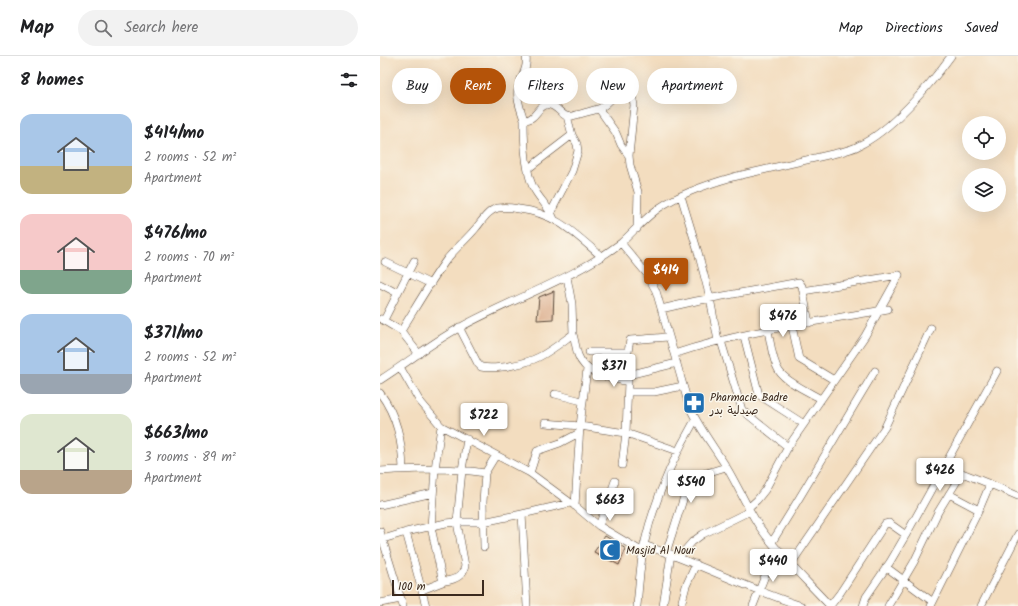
<!DOCTYPE html>
<meta charset="utf-8">
<style>
body{margin:0;font-family:Kalam,"Playpen Sans Arabic",sans-serif;background:#f2f2f2;color:#202124;height:100vh;display:flex;flex-direction:column;font-size:15px;white-space:nowrap}
*{box-sizing:border-box;margin:0}
p{font-size:13px;color:#757577}
.icon{flex:none;width:22px;height:22px;fill:none;stroke:currentColor;stroke-width:2;stroke-linecap:round;stroke-linejoin:round}
.map{position:relative;flex:1;overflow:hidden}
.details{display:flex;flex-direction:column;background:#fff;width:380px}
.details>*{flex:none}
.top-card{position:absolute;left:12px;top:12px;width:380px;height:36px;display:flex;gap:8px}
.fabs{position:absolute;left:582px;top:60px;display:grid;gap:8px}
.fabs a{display:grid;place-items:center;width:44px;height:44px;border-radius:50%;background:#fff;box-shadow:0 4px 16px #0002;font-size:20px}
.scale{position:absolute;left:12px;bottom:10px;width:92px;box-sizing:border-box;padding-left:4px;border:2px solid #3b2a1e;border-top:0;font-size:11px;line-height:14px;white-space:nowrap;color:#3b2a1e;-webkit-text-stroke:3px #fbf7ec;paint-order:stroke}
.price{position:absolute;translate:-50% -34px;padding:0 9px;border-radius:4px;background:#fff;color:#222;font-size:13px;line-height:26px;filter:drop-shadow(0 1px 2px #0008)}
.price::after{content:'';position:absolute;left:50%;top:24px;width:12px;height:9px;margin-left:-6px;background:inherit;clip-path:polygon(0 0,100% 0,50% 100%)}
.price.selected{background:#b45309;color:#fff}
ul{padding:0;list-style:none}
li{display:flex;align-items:center;gap:12px;height:100px;padding:0 20px}
li span{display:grid;place-items:center;flex:none;width:112px;height:80px;border-radius:12px;color:#555}
li>.icon{margin-inline-start:auto}
span .icon{width:48px;height:48px;fill:#fffc;stroke-width:1}
li b{font-size:17px}
h2{display:flex;justify-content:space-between;align-items:center;height:48px;padding:0 20px;font-size:17px}
.chip{padding:0 14px;border-radius:18px;background:#fff;box-shadow:0 4px 16px #0002;font-size:14px;line-height:36px}
.chip.selected{background:#b45309;color:#fff}
header{display:flex;align-items:center;gap:24px;box-sizing:border-box;height:56px;padding:0 20px;background:#fff;border-bottom:1px solid #e0e0e0}
header strong{font-size:19px}
nav{display:flex;gap:22px;margin-inline-start:auto;font-size:14px}
.search{width:280px;height:36px;background:#f2f2f2;display:flex;align-items:center;gap:10px;box-sizing:border-box;padding:0 14px;border-radius:22px;color:#757577;font-size:15px}
main{display:flex;flex:1;min-height:0}
.map>svg:first-child{display:block}
</style>
<header>
<strong>Map</strong>
<div class="search"><svg class="icon" aria-label="search" viewBox="0 0 24 24"><circle cx="10" cy="10" r="6"/><path d="M15 15l6 6"/></svg>Search here</div>
<nav><a>Map</a><a>Directions</a><a>Saved</a></nav>
</header>
<main>
<section class="details">
<h2>8 homes<svg class="icon" aria-label="filters" viewBox="0 0 24 24"><path d="M4 7h16M4 17h16"/><circle cx="9" cy="7" r="2"/><circle cx="15" cy="17" r="2"/></svg></h2>
<ul>
<li><span style="background:linear-gradient(#a9c7e8 65%,#c2b280 0)"><svg class="icon" aria-label="home" viewBox="0 0 24 24"><path d="M3 11l9-7 9 7M6 9v11h12V9"/></svg></span><div><b>$414/mo</b><p>2 rooms · 52 m²</p><p>Apartment</p></div></li>
<li><span style="background:linear-gradient(#f6c9c9 70%,#7fa58c 0)"><svg class="icon" aria-label="home" viewBox="0 0 24 24"><path d="M3 11l9-7 9 7M6 9v11h12V9"/></svg></span><div><b>$476/mo</b><p>2 rooms · 70 m²</p><p>Apartment</p></div></li>
<li><span style="background:linear-gradient(#a9c7e8 75%,#9aa5b1 0)"><svg class="icon" aria-label="home" viewBox="0 0 24 24"><path d="M3 11l9-7 9 7M6 9v11h12V9"/></svg></span><div><b>$371/mo</b><p>2 rooms · 52 m²</p><p>Apartment</p></div></li>
<li><span style="background:linear-gradient(#dfe7d0 70%,#b9a48a 0)"><svg class="icon" aria-label="home" viewBox="0 0 24 24"><path d="M3 11l9-7 9 7M6 9v11h12V9"/></svg></span><div><b>$663/mo</b><p>3 rooms · 89 m²</p><p>Apartment</p></div></li>
</ul>
</section>
<div class="map">
<svg width="638" height="550" viewBox="0 0 638 550">
<rect width="100%" height="100%" fill="#fbf7ec"/>
<filter id="ink" filterUnits="userSpaceOnUse"><feTurbulence type="fractalNoise" baseFrequency=".025" numOctaves="2"/><feDisplacementMap in="SourceGraphic" scale="8" xChannelSelector="R" yChannelSelector="G"/><feConvolveMatrix kernelMatrix="1 2 1 2 8 2 1 2 1" color-interpolation-filters="sRGB"/></filter>
<filter id="wash" filterUnits="userSpaceOnUse"><feTurbulence type="fractalNoise" baseFrequency=".012" numOctaves="4" result="noise"/><feDisplacementMap in="SourceGraphic" scale="16" xChannelSelector="R" yChannelSelector="G"/><feGaussianBlur stdDeviation="0.9" result="paint"/><feColorMatrix in="noise" values="0 0 0 0 0 0 0 0 0 0 0 0 0 0 0 0 0 1.4 0 .05"/><feComposite in="paint" operator="in"/></filter>
<g filter="url(#wash)">
<rect width="100%" height="100%" fill="#f3ddbf"/>
<g id="blocks">
<path fill="#e0b799" d="M174 235 173 263 157 264 159 241Z
M225 480 246 493 239 509 214 496Z"/>
</g>
</g>
<g filter="url(#ink)">
<use href="#blocks" fill-opacity="0" stroke="#574536" stroke-width="1"/>
<g fill="none" stroke-linecap="round" stroke-linejoin="round">
<g stroke="#574536" stroke-width="8">
<path id="minor" d="M146 0C148 15 140 20 138 33 136 43 141 54 144 64 156 64 157 51 166 49 175 47 180 58 188 61 190 61 214 54 218 53 230 49 234 33 249 36L252 39 254 49 249 100 250 109 258 136 257 173
M219 53 236 77 241 89 249 100
M144 64C144 83 145 114 153 131 159 143 169 151 174 163
M149 112 192 79
M301 140 318 196 330 242 338 285
M171 156 192 115 198 95 197 88 192 79 187 60
M241 187C253 176 265 162 279 152 301 137 328 128 353 121L461 96C467 94 473 93 478 90 511 75 550 29 571 0
M5 206 51 228
M0 228 17 237
M423 235 519 219
M281 253 316 245 419 226 422 230 429 267
M1 263 21 275
M4 264 34 205
M412 270 419 303 454 324
M79 271 98 308 101 311C116 314 145 308 159 301 171 295 182 286 193 278L192 248 187 221
M388 275C391 288 392 304 399 315 406 326 429 336 441 343
M193 278C195 285 196 293 198 299 206 320 229 321 248 326L246 377 242 409
M364 280 379 339 424 368
M341 285 362 354 408 391
M209 296H248
M39 298 21 275C36 251 50 226 67 203 76 192 87 183 96 172 102 165 108 154 118 152 125 151 133 152 139 153 176 157 195 178 222 201
M294 298C363 275 437 266 508 253
M20 311 39 344 61 370 150 417 195 450 219 470 263 496
M248 319 297 307
M0 324C27 307 51 287 79 272 133 242 190 225 241 187L267 218 276 235 309 350C319 372 334 391 347 412 359 432 368 454 381 473 401 501 427 525 450 550
M248 326V296L250 284 288 281
M248 336H274L303 330
M0 337C17 360 22 385 23 413
M175 338 202 345
M165 367 200 370 246 377 298 395
M61 370 55 413 51 471 62 522 65 525C74 524 83 520 85 510L77 466 82 414 87 383
M0 415C35 413 70 411 105 417L103 446 104 491
M105 417 116 399
M150 417 157 395 180 387 199 377
M610 428 638 440
M569 438 599 454
M0 449 53 437
M195 450 200 370 207 313
M368 452 377 444 385 434 408 391 485 280 519 219
M142 458 190 447
M219 470 235 425
M0 475 21 543
M26 476 46 550
M0 484 26 476 66 467 77 466H103L142 458 147 550
M392 486C428 430 460 372 495 315
M264 489C318 507 368 533 422 550
M286 497 310 422 346 411
M299 501 312 486 323 478 370 455
M411 508 505 371 551 272
M506 511 553 546
M42 534 65 525
M302 545 306 530 316 508
M0 547 21 543 23 550
M257 550C259 530 260 509 264 489 274 445 293 402 315 364
M283 550 291 498
M373 550 390 507 399 494
M450 550 460 537 505 468 509 467 526 479
M483 550 486 541 510 506 527 477 617 315
M508 550 534 506 558 456 582 417
M551 550 599 454 610 428 582 417 566 406
M601 550 638 478"/>
</g>
<use href="#minor" stroke="#fff" stroke-width="7"/>
</g>
</g>
<defs>
<g id="pharmacy-square" transform="scale(1.15)"><rect x="-9" y="-9" width="18" height="18" rx="4" fill="#1f6fb2" stroke="#fbf7ec"/><path d="M-2-6h4v4h4v4h-4v4h-4v-4h-4v-4h4Z" fill="#fff"/></g>
<g id="mosque-square" transform="scale(1.15)"><rect x="-9" y="-9" width="18" height="18" rx="4" fill="#1f6fb2" stroke="#fbf7ec"/><path d="M3.5-4.9A6 6 0 1 0 3.5 4.9A5 5 0 1 1 3.5-4.9Z" fill="#fff"/></g>
</defs>
<g fill-rule="evenodd">
<use href="#pharmacy-square" x="314" y="347"/>
<use href="#mosque-square" x="230" y="494"/>
</g>
<g text-anchor="middle" stroke-width="3" stroke-linejoin="round" paint-order="stroke">
<g font-size="11" fill="#3b2a1e" stroke="#fbf7ec" text-anchor="start">
<text x="330" y="345">Pharmacie Badre<tspan x="330" dy="13">صيدلية بدر</tspan></text>
<text x="246" y="498">Masjid Al Nour</text>
</g>
</g>
</svg>
<div class="fabs">
<a><svg class="icon" aria-label="locate" viewBox="0 0 24 24"><circle cx="12" cy="12" r="6"/><path d="M12 2v4M12 18v4M2 12h4M18 12h4"/></svg></a>
<a><svg class="icon" aria-label="layers" viewBox="0 0 24 24"><path d="M12 4l9 5-9 5-9-5zM3 14l9 5 9-5"/></svg></a>
</div>
<div class="scale">100 m</div>
<b class="price selected" style="left:286px;top:236px">$414</b>
<b class="price" style="left:403px;top:282px">$476</b>
<b class="price" style="left:234px;top:332px">$371</b>
<b class="price" style="left:104px;top:381px">$722</b>
<b class="price" style="left:560px;top:436px">$426</b>
<b class="price" style="left:311px;top:448px">$540</b>
<b class="price" style="left:230px;top:466px">$663</b>
<b class="price" style="left:393px;top:527px">$440</b>
<div class="top-card">
<a class="chip">Buy</a>
<a class="chip selected">Rent</a>
<a class="chip">Filters</a>
<a class="chip">New</a>
<a class="chip">Apartment</a>
</div>
</div>
</main>
